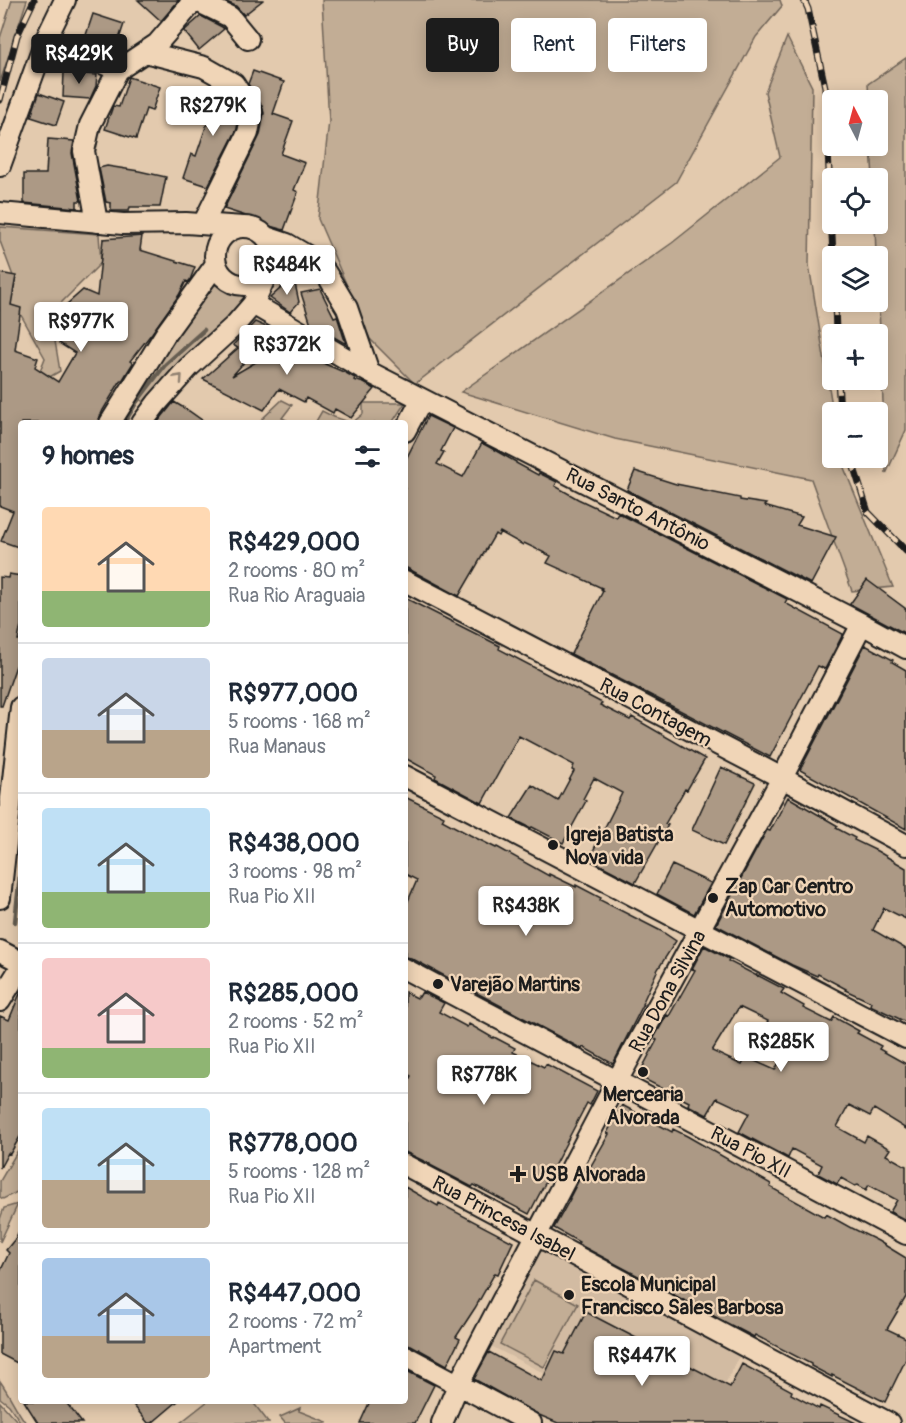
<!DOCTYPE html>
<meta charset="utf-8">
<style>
body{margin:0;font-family:Pangolin,sans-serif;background:#f2f2f3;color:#1f2937;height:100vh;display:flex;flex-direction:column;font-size:22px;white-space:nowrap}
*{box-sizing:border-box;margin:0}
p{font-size:20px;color:#747a83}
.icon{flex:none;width:33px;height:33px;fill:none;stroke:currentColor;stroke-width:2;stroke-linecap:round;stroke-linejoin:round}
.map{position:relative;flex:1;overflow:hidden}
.drawer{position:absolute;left:18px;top:420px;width:390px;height:984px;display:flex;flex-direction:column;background:#fff;border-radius:6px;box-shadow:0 3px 15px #0003}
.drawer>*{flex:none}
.guide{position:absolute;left:426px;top:18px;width:390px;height:54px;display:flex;gap:12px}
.needle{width:39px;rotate:354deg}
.controls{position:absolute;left:822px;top:90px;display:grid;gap:12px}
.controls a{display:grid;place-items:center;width:66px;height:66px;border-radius:6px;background:#fff;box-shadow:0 3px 15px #0003;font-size:30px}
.price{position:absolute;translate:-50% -51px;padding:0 14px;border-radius:6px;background:#fff;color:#222;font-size:20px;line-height:39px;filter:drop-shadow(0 2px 3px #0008)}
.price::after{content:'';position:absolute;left:50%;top:36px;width:18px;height:14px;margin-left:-9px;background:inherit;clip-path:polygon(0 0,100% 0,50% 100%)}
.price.selected{background:#1c1c1c;color:#fff}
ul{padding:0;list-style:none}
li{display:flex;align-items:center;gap:18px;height:150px;padding:0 24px}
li+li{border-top:2px solid #e0e1e3}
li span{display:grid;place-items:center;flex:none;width:168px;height:120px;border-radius:6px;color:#555}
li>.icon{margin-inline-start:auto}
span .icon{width:72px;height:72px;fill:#fffc;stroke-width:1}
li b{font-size:26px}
h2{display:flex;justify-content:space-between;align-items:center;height:72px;padding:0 24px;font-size:26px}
.tag{padding:0 21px;border-radius:6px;background:#fff;box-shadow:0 3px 15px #0003;font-size:21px;line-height:54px}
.tag.selected{background:#1c1c1c;color:#fff}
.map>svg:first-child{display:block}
</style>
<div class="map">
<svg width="906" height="1423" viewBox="0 0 906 1423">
<rect width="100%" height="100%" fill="#e3caae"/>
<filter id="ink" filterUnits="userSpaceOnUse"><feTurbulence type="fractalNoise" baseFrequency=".0167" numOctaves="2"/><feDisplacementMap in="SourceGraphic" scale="12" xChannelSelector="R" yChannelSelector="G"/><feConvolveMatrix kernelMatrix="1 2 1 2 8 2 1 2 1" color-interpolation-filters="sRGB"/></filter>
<g filter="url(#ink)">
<path fill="#d2bba2" d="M535 1247 741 1353 706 1421 569 1386 485 1343Z"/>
<path fill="#c2ad95" stroke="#6f6458" stroke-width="1.5" d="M12 0H27L0 82V38Z
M322 0H780L782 6 756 37 676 182 415 384 370 339 318 219 329 121Z
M787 37 812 87 809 265 833 412 832 458H840L893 587 852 591 811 479 615 439 461 392 672 243 780 157 765 92Z
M906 58V430L886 474 878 283V256H876L875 224H878V178H873L871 146H878V100H869L868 84Z
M0 227 99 234 101 263 60 304 64 320 55 341 60 371 34 386 45 358 17 308 0 309 13 276 0 241Z
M214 277 229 292 247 297 222 325 145 405 137 394Z
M282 400 292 405 282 418 293 423H262L261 420Z
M363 403H405L392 423H315L322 411 334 417 352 423 363 414Z
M21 1145V1190L3 1199 0 1197V1181Z
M18 1204 0 1242V1219L4 1208Z
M534 1280 578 1304 544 1367 500 1344Z
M0 1381C10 1395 16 1410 26 1423H21L9 1405 0 1398Z
M208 1401H252L269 1423H180Z
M0 1402 17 1421 19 1423H0Z
M300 1408 299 1411 327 1422V1423H285L280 1417Z"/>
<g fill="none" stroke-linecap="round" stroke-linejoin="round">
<path stroke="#655d51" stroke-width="4.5" d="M124 423 136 403 165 365 204 330
M15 922 21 866"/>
</g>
<path fill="#ac9985" stroke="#1c1c1c" stroke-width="1.5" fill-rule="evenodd" d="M138 0H179L161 21Z
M222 0H263L244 15 236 6Z
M93 14 124 24 116 48 85 38Z
M201 16 222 27 224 29 199 50 184 31Z
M253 71 284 82 273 114 293 121 281 154 305 163 294 190 298 192 284 230 266 225 252 220 249 217 224 209 260 135 264 113 262 106 248 84Z
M64 72 97 75 96 86 90 99 63 97Z
M129 77 160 87 152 111 146 109 136 139 105 129 113 106 119 107Z
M202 86 226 94 239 114 237 129 208 186 183 178 191 154 196 156 210 115 204 112 207 102 198 99Z
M39 93 64 102 56 125 31 117Z
M48 139 74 141 72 153 81 201H77V208L24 203V174H46Z
M107 166 139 171 166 177 160 207H130L129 211H111V203L106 202 99 168Z
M142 236 140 250 195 267 190 280 188 282 186 281 179 295 152 333 130 361 133 363 122 381 121 380 103 410 97 423H21V548L1 541 13 511 0 506V273L16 276 11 305 21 308 15 350 38 358 35 367 58 382 75 353 59 343 75 311 66 305 83 290 97 296 103 239Z
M294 279 299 302 290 312 270 298 290 280Z
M320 289 334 317 337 316 346 344 311 324 301 293Z
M255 322 273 330 232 376 292 341 328 362 325 364 346 373 355 378 354 380 364 383 375 389 351 418 335 409 333 413 306 398 304 402 279 389 264 410 203 379 238 348 233 345Z
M174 402 189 411 206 423H157Z
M428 416 453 428 441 451 444 452 437 464 463 477 482 443 516 462V463L538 475 539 473 557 482 555 486 578 499 616 517 618 513 787 599 785 603 843 634 825 669 818 666 770 757 571 654 603 591 601 589 602 588 547 563 551 556 524 543 523 545 500 532 498 536 495 534 459 596 405 567V461Z
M635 471 676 484 701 489 700 490 740 498V500L766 504 764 506 802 517 797 525 836 537 811 584 627 490Z
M9 574 21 576V625L18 640H21L18 660 2 706H0V577L8 578Z
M867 580 906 609V634L850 604Z
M405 598 500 646 499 649 602 703 600 705 630 720 632 717 705 759 687 790 685 789 665 824 668 825 635 883 589 859 622 793 594 778 583 799 586 801 563 843 532 827 531 828 511 818 532 785 558 801 574 771 572 770 574 765 519 736 482 803 435 778 436 775 405 758Z
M865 645 893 660 892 662 906 670V829L800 770Z
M721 767 755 783 724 845 692 830Z
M405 797 444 816 442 820 470 835 496 848 497 847 549 876V874L576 887V885L601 898 600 900 661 931 676 941 658 969 642 1004 643 1005 613 1064 583 1047 582 1049 411 958 405 957V908L417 880 405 874Z
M788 797 838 826 836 828 855 838 854 840 877 851 906 868V919L884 908 873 930 906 949V1022L870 1005 871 1002 845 990 846 989 818 974 817 976 792 965 716 925 767 830 770 831Z
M672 865 711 883 694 914 657 894Z
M704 946 729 959 728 961 757 976V975L784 989 781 993 804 1006 803 1008 831 1022 834 1017 859 1031 857 1033 881 1046 879 1049 906 1064V1129L874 1109 870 1116 849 1105 837 1127 864 1142 867 1136 890 1149 886 1155 906 1166V1220L890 1212 897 1200 869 1185 866 1190 858 1185 855 1186 841 1178 837 1184 818 1174 822 1165 792 1149 788 1158 739 1132 749 1113 717 1098 707 1115 688 1105 689 1102 638 1076 657 1040 654 1038 667 1015 669 1016 695 970 692 969ZM739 1007 768 1021 765 1026 790 1040 775 1070 746 1057 742 1065 712 1051Z
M21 991V1135L10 1154 8 1153 0 1168V1016L9 1020Z
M405 992 417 998 418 996 419 997 422 992 444 1003 439 1012 467 1027 469 1024 493 1038 494 1037 515 1048 513 1052 544 1067 546 1064 597 1091 590 1105 587 1103 529 1214 474 1185 472 1187 430 1165V1164L405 1152V1088L411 1076 405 1072Z
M622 1105 672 1132 673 1129 687 1136 771 1184 770 1187 824 1217 826 1214 851 1228H852L878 1241 906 1258V1297L887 1329 906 1338V1359L885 1402 832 1375V1377L811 1366V1364L755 1335 754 1337 727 1323 578 1244 579 1242 554 1228 570 1199H569L584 1170 588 1171 609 1134 607 1133Z
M405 1187 438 1206 439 1203 513 1242 498 1274 495 1273 475 1308 456 1337 460 1339 447 1365 411 1345 405 1344Z
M21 1227V1365L0 1354V1272L9 1253 6 1250 15 1239Z
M586 1312 730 1387 742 1364 792 1391 791 1394 819 1409 820 1406 856 1423H558L539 1415 474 1379 489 1352 542 1381 556 1351 564 1354Z
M405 1370 434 1385 415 1423H360L370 1401H405Z
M24 1401H65L82 1423H38Z
M130 1401H178L152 1423H148Z"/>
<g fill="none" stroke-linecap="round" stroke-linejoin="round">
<g stroke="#1c1c1c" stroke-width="24">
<path id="minor" d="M195 0 230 17 248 39
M46 39 118 70
M145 52 204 67 234 84 252 112 248 133 203 224
M0 166 46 39 65 0
M0 213 123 224 186 223 243 227
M97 222 84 151 90 125 118 70 157 44 188 8 192 0
M215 256a29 29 0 1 1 58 0a29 29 0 1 1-58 0Z
M266 237 287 244 316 261 326 273 347 308 369 372 862 624 906 648
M270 270 294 267 326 273
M253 304 369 372
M110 423 166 333 216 264
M142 423 157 403 189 367 234 326 253 304 266 276
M405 431 422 399
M405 581 782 778 906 845
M405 776 906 1038
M0 898 21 707
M0 951 21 962
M405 969 906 1234
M0 1001 21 967
M405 1165 889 1423
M405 1356 531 1423
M442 1423 459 1383 617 1081 782 778 862 624"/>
</g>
<use href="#minor" stroke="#f0d5b7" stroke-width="20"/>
<g stroke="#1c1c1c" stroke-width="7">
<path id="rail" d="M804 0 808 9 825 87 833 256
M0 100 17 36 34 0
M835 302 836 334
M838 380 840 412
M851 458 868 512 906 551"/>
</g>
<use href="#rail" stroke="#f0d5b7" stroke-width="4.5" stroke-dasharray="14" stroke-linecap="butt"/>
</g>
<defs><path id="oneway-chevron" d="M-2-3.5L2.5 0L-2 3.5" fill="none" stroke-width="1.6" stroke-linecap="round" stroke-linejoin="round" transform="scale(1.5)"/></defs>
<use stroke="#918271" href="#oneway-chevron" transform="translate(179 378) rotate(-48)"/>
</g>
<g fill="#1c1c1c" stroke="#f0d5b7" stroke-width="2">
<circle cx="553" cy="845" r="6"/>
<circle cx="713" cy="898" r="6"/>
<circle cx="438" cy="984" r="6"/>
<circle cx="643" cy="1072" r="6"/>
<path d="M515 1165h6v6h6v6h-6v6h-6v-6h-6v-6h6z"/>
<circle cx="569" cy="1295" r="6"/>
</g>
<g text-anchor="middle" stroke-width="4.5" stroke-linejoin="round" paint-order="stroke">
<g font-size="20" fill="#1c1c1c" stroke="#f0d5b7">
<text transform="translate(638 509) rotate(27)" y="7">Rua Santo Antônio</text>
<text transform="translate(656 712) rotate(28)" y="7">Rua Contagem</text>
<text transform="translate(667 991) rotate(-61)" y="7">Rua Dona Silvina</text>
<text transform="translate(751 1152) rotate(28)" y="7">Rua Pio XII</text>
<text transform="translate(504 1218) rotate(28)" y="7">Rua Princesa Isabel</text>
</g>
<g font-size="20" font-weight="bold" fill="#1c1c1c" stroke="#f0d5b7" text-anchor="start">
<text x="565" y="841">Igreja Batista<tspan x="565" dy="23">Nova vida</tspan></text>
<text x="725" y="893">Zap Car Centro<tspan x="725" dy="23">Automotivo</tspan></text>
<text x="450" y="991">Varejão Martins</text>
<text x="643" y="1101" text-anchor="middle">Mercearia<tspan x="643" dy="23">Alvorada</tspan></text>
<text x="532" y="1181">USB Alvorada</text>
<text x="581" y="1291">Escola Municipal<tspan x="581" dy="23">Francisco Sales Barbosa</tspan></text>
</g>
</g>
</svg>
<div class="controls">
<a><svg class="needle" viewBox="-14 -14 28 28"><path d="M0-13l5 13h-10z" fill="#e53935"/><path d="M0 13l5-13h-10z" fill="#747a83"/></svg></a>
<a><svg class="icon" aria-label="locate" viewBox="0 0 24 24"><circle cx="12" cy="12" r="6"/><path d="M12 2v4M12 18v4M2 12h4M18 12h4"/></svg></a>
<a><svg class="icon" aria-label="layers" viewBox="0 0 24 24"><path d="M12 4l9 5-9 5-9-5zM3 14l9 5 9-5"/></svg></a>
<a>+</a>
<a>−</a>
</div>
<b class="price selected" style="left:79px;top:85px">R$429K</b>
<b class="price" style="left:213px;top:137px">R$279K</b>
<b class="price" style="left:287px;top:296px">R$484K</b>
<b class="price" style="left:81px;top:353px">R$977K</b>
<b class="price" style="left:287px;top:376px">R$372K</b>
<b class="price" style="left:526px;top:937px">R$438K</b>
<b class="price" style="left:781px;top:1073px">R$285K</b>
<b class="price" style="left:484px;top:1106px">R$778K</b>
<b class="price" style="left:642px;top:1387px">R$447K</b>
<div class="guide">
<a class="tag selected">Buy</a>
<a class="tag">Rent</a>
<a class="tag">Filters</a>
</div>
<section class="drawer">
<h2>9 homes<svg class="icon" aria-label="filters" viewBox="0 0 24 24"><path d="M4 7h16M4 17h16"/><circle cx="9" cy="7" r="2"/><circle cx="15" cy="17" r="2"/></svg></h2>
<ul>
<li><span style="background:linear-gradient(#ffd9b3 70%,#8fb573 0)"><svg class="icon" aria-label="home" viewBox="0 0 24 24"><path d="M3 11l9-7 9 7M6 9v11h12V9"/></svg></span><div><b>R$429,000</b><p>2 rooms · 80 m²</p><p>Rua Rio Araguaia</p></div></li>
<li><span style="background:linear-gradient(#c9d6e8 60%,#b9a48a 0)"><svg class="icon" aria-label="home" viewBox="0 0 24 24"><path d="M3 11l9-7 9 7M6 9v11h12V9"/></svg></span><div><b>R$977,000</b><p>5 rooms · 168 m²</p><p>Rua Manaus</p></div></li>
<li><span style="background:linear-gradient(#bfe0f5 70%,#8fb573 0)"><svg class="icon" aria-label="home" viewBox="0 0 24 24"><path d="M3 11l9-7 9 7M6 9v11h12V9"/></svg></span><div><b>R$438,000</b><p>3 rooms · 98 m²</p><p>Rua Pio XII</p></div></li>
<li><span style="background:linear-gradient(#f6c9c9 75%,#8fb573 0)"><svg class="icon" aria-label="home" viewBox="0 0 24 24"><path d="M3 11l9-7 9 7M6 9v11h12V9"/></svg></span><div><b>R$285,000</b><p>2 rooms · 52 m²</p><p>Rua Pio XII</p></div></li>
<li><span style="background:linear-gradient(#bfe0f5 60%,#b9a48a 0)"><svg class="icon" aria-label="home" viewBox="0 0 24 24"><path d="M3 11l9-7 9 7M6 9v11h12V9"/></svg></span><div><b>R$778,000</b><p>5 rooms · 128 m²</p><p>Rua Pio XII</p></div></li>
<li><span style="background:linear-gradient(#a9c7e8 65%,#b9a48a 0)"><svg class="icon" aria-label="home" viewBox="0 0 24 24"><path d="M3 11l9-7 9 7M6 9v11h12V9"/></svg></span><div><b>R$447,000</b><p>2 rooms · 72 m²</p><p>Apartment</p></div></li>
</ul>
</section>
</div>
